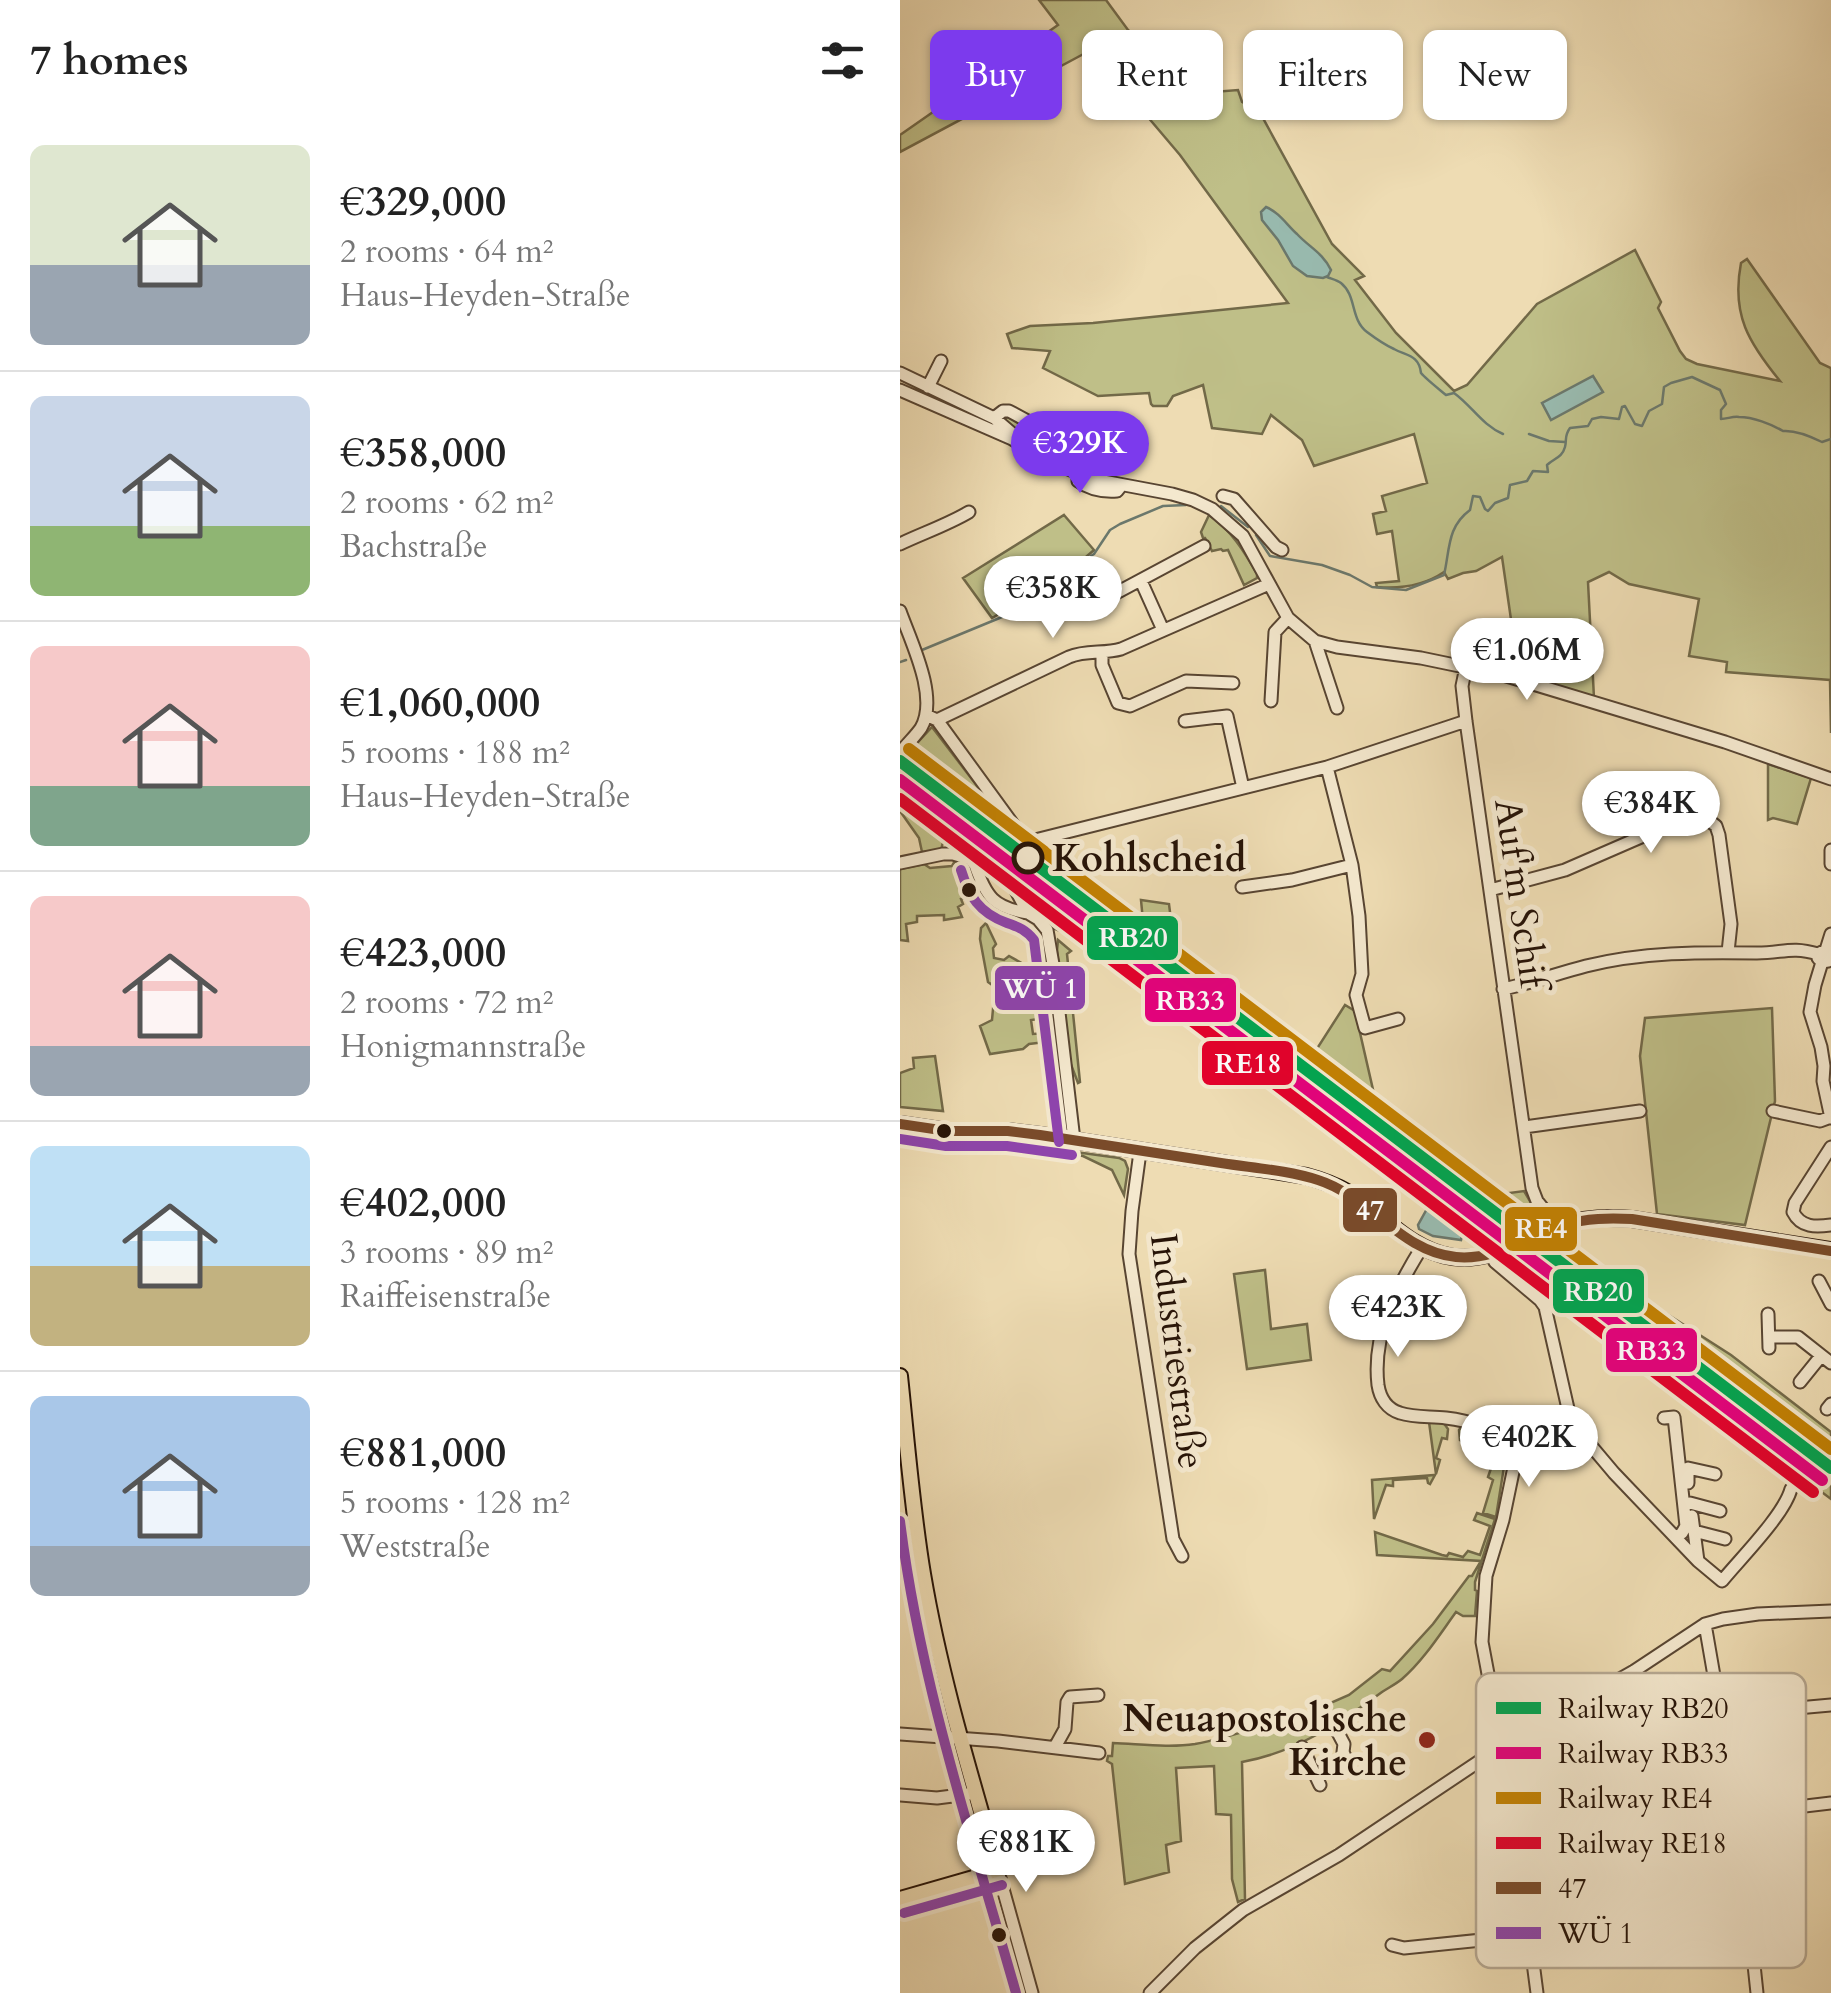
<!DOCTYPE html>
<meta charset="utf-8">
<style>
body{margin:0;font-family:Cardo,serif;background:#f2f2f2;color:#222;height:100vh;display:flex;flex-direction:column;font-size:38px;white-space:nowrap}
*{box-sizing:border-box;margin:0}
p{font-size:32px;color:#767676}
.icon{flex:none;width:55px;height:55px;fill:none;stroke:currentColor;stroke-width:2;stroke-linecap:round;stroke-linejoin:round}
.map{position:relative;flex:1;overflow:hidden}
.sheet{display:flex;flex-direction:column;background:#fff;width:900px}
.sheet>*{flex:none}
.banner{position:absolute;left:30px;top:30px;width:750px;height:90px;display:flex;gap:20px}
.price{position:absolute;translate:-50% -85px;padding:0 22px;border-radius:35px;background:#fff;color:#222;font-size:32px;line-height:65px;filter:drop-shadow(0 2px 5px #0008)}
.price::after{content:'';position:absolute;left:50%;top:60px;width:30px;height:22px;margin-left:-15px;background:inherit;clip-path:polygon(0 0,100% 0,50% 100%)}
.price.current{background:#7c3aed;color:#fff}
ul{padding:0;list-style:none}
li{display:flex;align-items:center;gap:30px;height:250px;padding:0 30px}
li+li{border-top:2px solid #e0e0e0}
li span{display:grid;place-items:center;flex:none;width:280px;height:200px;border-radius:15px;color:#555}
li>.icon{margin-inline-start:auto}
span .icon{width:120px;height:120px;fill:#fffc;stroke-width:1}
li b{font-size:42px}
h2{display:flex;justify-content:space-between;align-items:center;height:120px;padding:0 30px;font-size:42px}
.pill{padding:0 35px;border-radius:15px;background:#fff;box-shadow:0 2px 8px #0004;font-size:35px;line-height:90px}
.pill.current{background:#7c3aed;color:#fff}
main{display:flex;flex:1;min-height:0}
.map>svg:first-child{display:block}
</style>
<main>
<section class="sheet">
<h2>7 homes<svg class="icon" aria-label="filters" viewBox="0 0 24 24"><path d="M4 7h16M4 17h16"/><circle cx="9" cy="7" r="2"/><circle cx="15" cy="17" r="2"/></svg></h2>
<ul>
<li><span style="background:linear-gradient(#dfe7d0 60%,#9aa5b1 0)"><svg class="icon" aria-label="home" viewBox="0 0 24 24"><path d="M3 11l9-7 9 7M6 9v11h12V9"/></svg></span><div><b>€329,000</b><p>2 rooms · 64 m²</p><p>Haus-Heyden-Straße</p></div></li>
<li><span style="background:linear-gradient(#c9d6e8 65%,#8fb573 0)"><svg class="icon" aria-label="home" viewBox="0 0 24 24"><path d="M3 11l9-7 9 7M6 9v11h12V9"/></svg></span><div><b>€358,000</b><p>2 rooms · 62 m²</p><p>Bachstraße</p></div></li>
<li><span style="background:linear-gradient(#f6c9c9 70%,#7fa58c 0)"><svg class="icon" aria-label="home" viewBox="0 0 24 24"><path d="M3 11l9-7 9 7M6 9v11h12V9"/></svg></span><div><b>€1,060,000</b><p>5 rooms · 188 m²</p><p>Haus-Heyden-Straße</p></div></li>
<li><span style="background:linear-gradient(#f6c9c9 75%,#9aa5b1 0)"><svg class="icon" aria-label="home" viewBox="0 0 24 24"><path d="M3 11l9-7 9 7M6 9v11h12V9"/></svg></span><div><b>€423,000</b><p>2 rooms · 72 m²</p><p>Honigmannstraße</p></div></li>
<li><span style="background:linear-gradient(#bfe0f5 60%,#c2b280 0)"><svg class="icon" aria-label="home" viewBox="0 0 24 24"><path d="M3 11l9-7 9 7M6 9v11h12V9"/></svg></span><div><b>€402,000</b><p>3 rooms · 89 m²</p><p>Raiffeisenstraße</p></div></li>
<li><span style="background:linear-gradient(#a9c7e8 75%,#9aa5b1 0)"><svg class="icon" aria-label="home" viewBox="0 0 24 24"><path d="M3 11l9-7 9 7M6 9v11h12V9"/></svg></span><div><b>€881,000</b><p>5 rooms · 128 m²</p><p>Weststraße</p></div></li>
</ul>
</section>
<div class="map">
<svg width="931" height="1993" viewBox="0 0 931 1993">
<rect width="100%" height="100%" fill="#eedcb3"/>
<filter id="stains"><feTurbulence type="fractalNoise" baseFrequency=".002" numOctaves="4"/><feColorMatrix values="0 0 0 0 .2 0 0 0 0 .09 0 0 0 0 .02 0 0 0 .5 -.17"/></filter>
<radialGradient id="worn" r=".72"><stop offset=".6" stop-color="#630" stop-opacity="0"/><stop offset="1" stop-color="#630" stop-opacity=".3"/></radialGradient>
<path fill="#bfbf88" stroke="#726948" stroke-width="2.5" d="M139 0H206L228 30 297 86 313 92 338 90 342 102 359 111 432 244 464 276 455 280 496 333 554 391 567 385 637 304 735 250 761 302 758 308 780 351 786 359 797 364 880 381C849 343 831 315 841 263L847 259 920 363 931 368V733L930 680 826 672 827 662 789 656 799 599 729 584 709 572 688 582 694 698 605 669 615 647 602 557 576 571 563 573 548 579 544 572C525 585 501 589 477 587L476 583 499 581 492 531 477 534 473 514 486 511 482 496 527 483 514 434 414 466 402 440 371 415 362 434 312 428 303 385 273 396 267 406H253L251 404 249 393 198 396 143 368 150 351 112 348 107 334 130 326 193 323 388 303 280 155 191 50 0 152V135L158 25Z
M108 417 191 461 188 472 135 447V440L117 432 102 421Z
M164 515 194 550 179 563 152 577 123 600 92 618 63 578Z
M309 515C331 530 344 551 357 574V578L344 585 328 550 323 551 321 549 312 551 305 538H303L301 532Z
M32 727 107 825 101 826 7 754Z
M868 764 911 778 897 824 873 818 868 820Z
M0 781 5 786 70 834 62 839 43 842 41 850 22 852 19 838 0 811Z
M55 861 60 862 71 872 76 893 61 899 63 904 58 907 62 917 44 920V915L17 916V922L6 924 8 941 0 940V869L24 864 30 868 52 866Z
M130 881 152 901 151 906 165 921 160 931 150 927 142 914 143 906Z
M241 900 269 904 272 928 276 941 413 1055 445 1005 455 1011 474 1094 471 1101 595 1195 624 1191 640 1218 624 1228 245 942Z
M86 923 96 944 93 948 94 958 104 960 109 956 136 971 142 959 133 953 136 941 142 935 153 1017 131 1020 133 1034 146 1033V1042L129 1044 123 1049 90 1054 80 1026 92 1020 95 987 88 982 80 939 81 928Z
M210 935 307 1006 604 1236 579 1242 577 1232 218 944 212 945Z
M158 940 171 951 167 954 180 1082 178 1083 170 1062 157 951Z
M872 1008 875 1101 845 1225 757 1214 740 1056 745 1018Z
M35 1056 43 1111 0 1107V1073L14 1068 13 1058Z
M161 1150 219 1158 225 1161 228 1169 224 1195 212 1170 183 1156 161 1153Z
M656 1238 717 1282 831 1355 931 1432V1462L643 1244Z
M626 1250 931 1480V1499L649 1287H635L604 1262 606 1258Z
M365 1270 371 1329 407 1324 411 1360 347 1369 334 1274Z
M529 1422H543L548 1429 547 1439 542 1438 536 1458 540 1460 536 1474Z
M563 1424 598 1438 607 1448 596 1517 583 1513 593 1480 588 1477 596 1454 560 1440 559 1430Z
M535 1475 530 1484 528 1483 527 1478 493 1480V1486L486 1485 474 1519 472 1480Z
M577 1513 595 1519 575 1582V1590L577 1591 575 1616H563L556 1612C540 1634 523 1661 502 1679 496 1684 488 1688 482 1692 440 1723 394 1753 342 1762L345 1899 338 1902 332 1879 331 1815 316 1814 314 1766 276 1768 281 1841 266 1845 269 1872 225 1884 212 1764 207 1761 208 1756H212L213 1743C240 1744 269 1748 295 1744 323 1739 349 1730 375 1722L376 1727 449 1695 482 1669 490 1671 533 1624 569 1576H572L581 1561 477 1555 475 1532 542 1555 547 1556 549 1553 563 1557 568 1551 580 1555 590 1526 574 1520Z"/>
<path fill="#99bbb0" stroke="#6b786c" stroke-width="2.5" d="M366 207C380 213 386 224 397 234 409 247 423 253 431 270L428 276 423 278 407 276 393 266 378 240 362 220 361 212Z
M693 376 703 392 651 420 642 403Z
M528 1207H534L562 1235 561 1240 533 1236 519 1229 518 1225Z"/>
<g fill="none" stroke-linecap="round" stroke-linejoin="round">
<path stroke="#6b786c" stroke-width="2.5" d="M427 277C432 279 437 280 441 283 457 296 450 319 467 332 475 338 485 345 494 349 507 356 519 355 521 373 526 379 540 390 546 395L554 393C572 406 582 425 603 434
M629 434 649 441 665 442
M321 506 348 527
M356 535 370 556 422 565 450 575 472 587 506 590 544 575C550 549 547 527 570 510L573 496 580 497 585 509 588 511 595 503 608 498 610 485 627 481 633 471 648 472 647 465C654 458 662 458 665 447 667 439 664 436 670 428L688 426 692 419 701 417 719 419 722 407 725 406 735 424 742 426 749 411 762 404 764 387 771 383 792 377 820 390 826 404 821 410V419C827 419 833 416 839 417 853 417 871 424 883 431 896 430 910 436 922 442L931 439
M22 650 102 617 123 604 140 588 194 554 210 530 220 524 263 506 286 505
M0 662 6 660"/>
<g stroke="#584532" stroke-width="15">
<path id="minor" d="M0 373 94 418 115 436
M28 387 41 361
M0 390 112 439 150 461 178 473 203 481 272 494 293 500 312 509 343 536 388 618 415 641 437 647 521 658 603 675 825 742 931 779
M94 418 103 411H109L172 445 181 446
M178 473V481C189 489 204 492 217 491L221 486
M323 496 334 499 376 547 382 550
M0 544C23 533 47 525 69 512
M241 581 263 630
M205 599 304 546
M0 611C11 642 39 697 21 728 17 734 10 741 5 747
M415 641 437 708
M202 653V665L218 703 230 706 286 681 333 683
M566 667 562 686 566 721 632 1188 637 1201 658 1227
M371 701 375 632 388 618
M26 715 37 720 112 823 125 840 131 841 427 767 566 721
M37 720 169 657C186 650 204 654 221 649L369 584
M285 721 327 716 343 788
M427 767 452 865 459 916 462 974 456 995 465 1028 498 1019
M931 850V864
M0 863 43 854H53L70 859 75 865 101 875 114 887 128 913 138 919 147 930 154 970 174 1140
M75 865C86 897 94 908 128 913
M342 887 392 880 452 865
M590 890 665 870 787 817 807 819 816 826 819 835 831 924 828 952
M926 950 918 954V958L922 962 928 961 930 958 926 950 931 934
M922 962 915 985 910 1012 921 1047 924 1066 923 1081 931 1118
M603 989C631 983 659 973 686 966 742 952 800 952 857 953 883 953 891 946 918 954
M873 1111 920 1121 931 1117
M624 1127 740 1111
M931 1147 895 1203 893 1212C901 1228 916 1227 931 1225
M240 1152 232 1211 229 1254 273 1539 282 1556
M522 1247C496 1289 472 1334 478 1385 480 1398 487 1409 500 1413 515 1418 531 1416 546 1418 572 1421 596 1430 619 1443
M590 1253 595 1262 640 1300 645 1307 671 1422 714 1473 798 1561 822 1581C840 1559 884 1515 891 1489
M919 1281 931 1304
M868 1314 869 1348
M869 1337H898L931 1363
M900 1382 921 1356
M927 1409 931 1404
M764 1418 774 1417 786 1526 782 1533 776 1537
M788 1483V1468L815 1474
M790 1503 820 1511
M792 1516 798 1561
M794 1531 825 1539
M805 1624 838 1814 857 1993
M820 1715 931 1705
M436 1729 444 1744 443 1752 447 1761 446 1765
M0 1734 98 1741 199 1753
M155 1747 165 1729 167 1702 170 1697 198 1695
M402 1747 420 1785
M0 1795 37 1798 76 1793
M617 1840 931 1803
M98 1871 132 1993
M631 1942 848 1915
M492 1945 504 1948 630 1935
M250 1993 295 1948 343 1910 439 1855 605 1744 734 1671 805 1624 823 1619 858 1614 931 1611
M637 1993 617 1840 610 1757 598 1727 582 1642 586 1576 603 1520 619 1443C631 1428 653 1429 671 1422"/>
</g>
<g stroke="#261307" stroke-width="18">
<path id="major" d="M0 1124 47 1131H108L140 1135 406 1176C421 1180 435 1185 449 1193 483 1215 511 1251 553 1257 597 1263 637 1230 678 1221 696 1217 714 1218 732 1219L931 1250
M0 1376C7 1442 12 1508 23 1574 40 1675 70 1773 98 1871L0 1899"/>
</g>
<use href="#minor" stroke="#f4e8ce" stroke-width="11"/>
<use href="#major" stroke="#eedcb3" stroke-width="14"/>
<g stroke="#f4e8ce" stroke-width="18">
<path id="bus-1" d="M0 1124 47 1131H108L140 1135C200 1144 260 1154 321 1163 353 1168 387 1170 418 1180 469 1196 501 1252 556 1257 595 1261 629 1236 664 1225 687 1218 709 1218 732 1219L931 1251"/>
</g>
<g stroke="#f4e8ce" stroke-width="18">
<path id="bus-2" d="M61 870C69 896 79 913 107 923 119 927 126 930 134 940L159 1142
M0 1139 46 1146H107L172 1155
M0 1521C20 1682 72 1838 116 1993
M4 1913 102 1885"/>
</g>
<use href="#bus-1" stroke="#7a4b2a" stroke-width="10"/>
<use href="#bus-2" stroke="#8e44ad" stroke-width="10"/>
<g stroke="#f4e8ce" stroke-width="20">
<path id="rail-1" d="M0 761 931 1468"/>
</g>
<g stroke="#f4e8ce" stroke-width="20">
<path id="rail-2" d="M0 780 922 1480"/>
</g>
<g stroke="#f4e8ce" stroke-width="20">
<path id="rail-3" d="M9 749 931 1449"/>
</g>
<g stroke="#f4e8ce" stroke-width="20">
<path id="rail-4" d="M0 799 913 1492"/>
</g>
<use href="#rail-1" stroke="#00a651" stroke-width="12"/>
<use href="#rail-2" stroke="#e5007d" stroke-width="12"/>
<use href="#rail-3" stroke="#c38102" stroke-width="12"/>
<use href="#rail-4" stroke="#e4002b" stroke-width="12"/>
</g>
<circle fill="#f4e8ce" stroke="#261307" stroke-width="5" cx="128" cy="858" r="14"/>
<g fill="#261307" stroke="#f4e8ce" stroke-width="4">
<circle cx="69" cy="890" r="9"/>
<circle cx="44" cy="1131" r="9"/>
<circle cx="99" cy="1935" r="9"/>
</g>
<circle fill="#8f2418" stroke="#f4e8ce" stroke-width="4" cx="527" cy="1740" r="10"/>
<g text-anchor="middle" stroke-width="10" stroke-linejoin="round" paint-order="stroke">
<g font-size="38" font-weight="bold" fill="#261307" stroke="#f4e8ce" text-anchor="start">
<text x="152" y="871">Kohlscheid</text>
</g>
<g font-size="38" fill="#261307" stroke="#f4e8ce">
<text transform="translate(621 893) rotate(82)" y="13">Auf'm Schif</text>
<text transform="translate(278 1351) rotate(83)" y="13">Industriestraße</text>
</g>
<g font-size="38" font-weight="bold" fill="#261307" stroke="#f4e8ce" text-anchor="end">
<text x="507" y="1731">Neuapostolische<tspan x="507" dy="44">Kirche</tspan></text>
</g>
</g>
<rect x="576" y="1673" width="330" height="295" rx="15" fill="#f4e8ce" stroke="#b6a892" stroke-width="2.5"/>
<rect x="596" y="1702" width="45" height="12" fill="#00a651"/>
<rect x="596" y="1747" width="45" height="12" fill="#e5007d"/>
<rect x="596" y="1792" width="45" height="12" fill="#c38102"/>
<rect x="596" y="1837" width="45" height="12" fill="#e4002b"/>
<rect x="596" y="1882" width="45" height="12" fill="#7a4b2a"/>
<rect x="596" y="1927" width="45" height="12" fill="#8e44ad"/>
<g font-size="28" fill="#261307">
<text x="658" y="1718">Railway RB20</text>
<text x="658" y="1763">Railway RB33</text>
<text x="658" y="1808">Railway RE4</text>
<text x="658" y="1853">Railway RE18</text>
<text x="658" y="1898">47</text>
<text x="658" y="1943">WÜ 1</text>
</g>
<g stroke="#f4e8ce" stroke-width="4">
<rect x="185" y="914" width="95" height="48" rx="10" fill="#00a651"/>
<rect x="93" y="964" width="94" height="48" rx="10" fill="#8e44ad"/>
<rect x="243" y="976" width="95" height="48" rx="10" fill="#e5007d"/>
<rect x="300" y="1039" width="95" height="48" rx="10" fill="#e4002b"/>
<rect x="441" y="1186" width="58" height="48" rx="10" fill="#7a4b2a"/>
<rect x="603" y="1205" width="76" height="48" rx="10" fill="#c38102"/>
<rect x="651" y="1267" width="95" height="48" rx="10" fill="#00a651"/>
<rect x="704" y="1326" width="95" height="48" rx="10" fill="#e5007d"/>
</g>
<g font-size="28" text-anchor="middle" font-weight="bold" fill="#fff">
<text x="233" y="947">RB20</text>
<text x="140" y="998">WÜ 1</text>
<text x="290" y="1010">RB33</text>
<text x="348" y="1073">RE18</text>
<text x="470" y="1220">47</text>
<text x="641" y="1238">RE4</text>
<text x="698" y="1301">RB20</text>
<text x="751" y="1360">RB33</text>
</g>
<rect width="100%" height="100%" filter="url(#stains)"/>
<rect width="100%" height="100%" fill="url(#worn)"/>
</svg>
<b class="price current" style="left:180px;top:496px">€329K</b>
<b class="price" style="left:153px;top:641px">€358K</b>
<b class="price" style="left:627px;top:703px">€1.06M</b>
<b class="price" style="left:751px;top:856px">€384K</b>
<b class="price" style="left:498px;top:1360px">€423K</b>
<b class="price" style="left:629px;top:1490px">€402K</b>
<b class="price" style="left:126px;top:1895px">€881K</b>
<div class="banner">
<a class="pill current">Buy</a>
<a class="pill">Rent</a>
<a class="pill">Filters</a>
<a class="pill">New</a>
</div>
</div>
</main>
